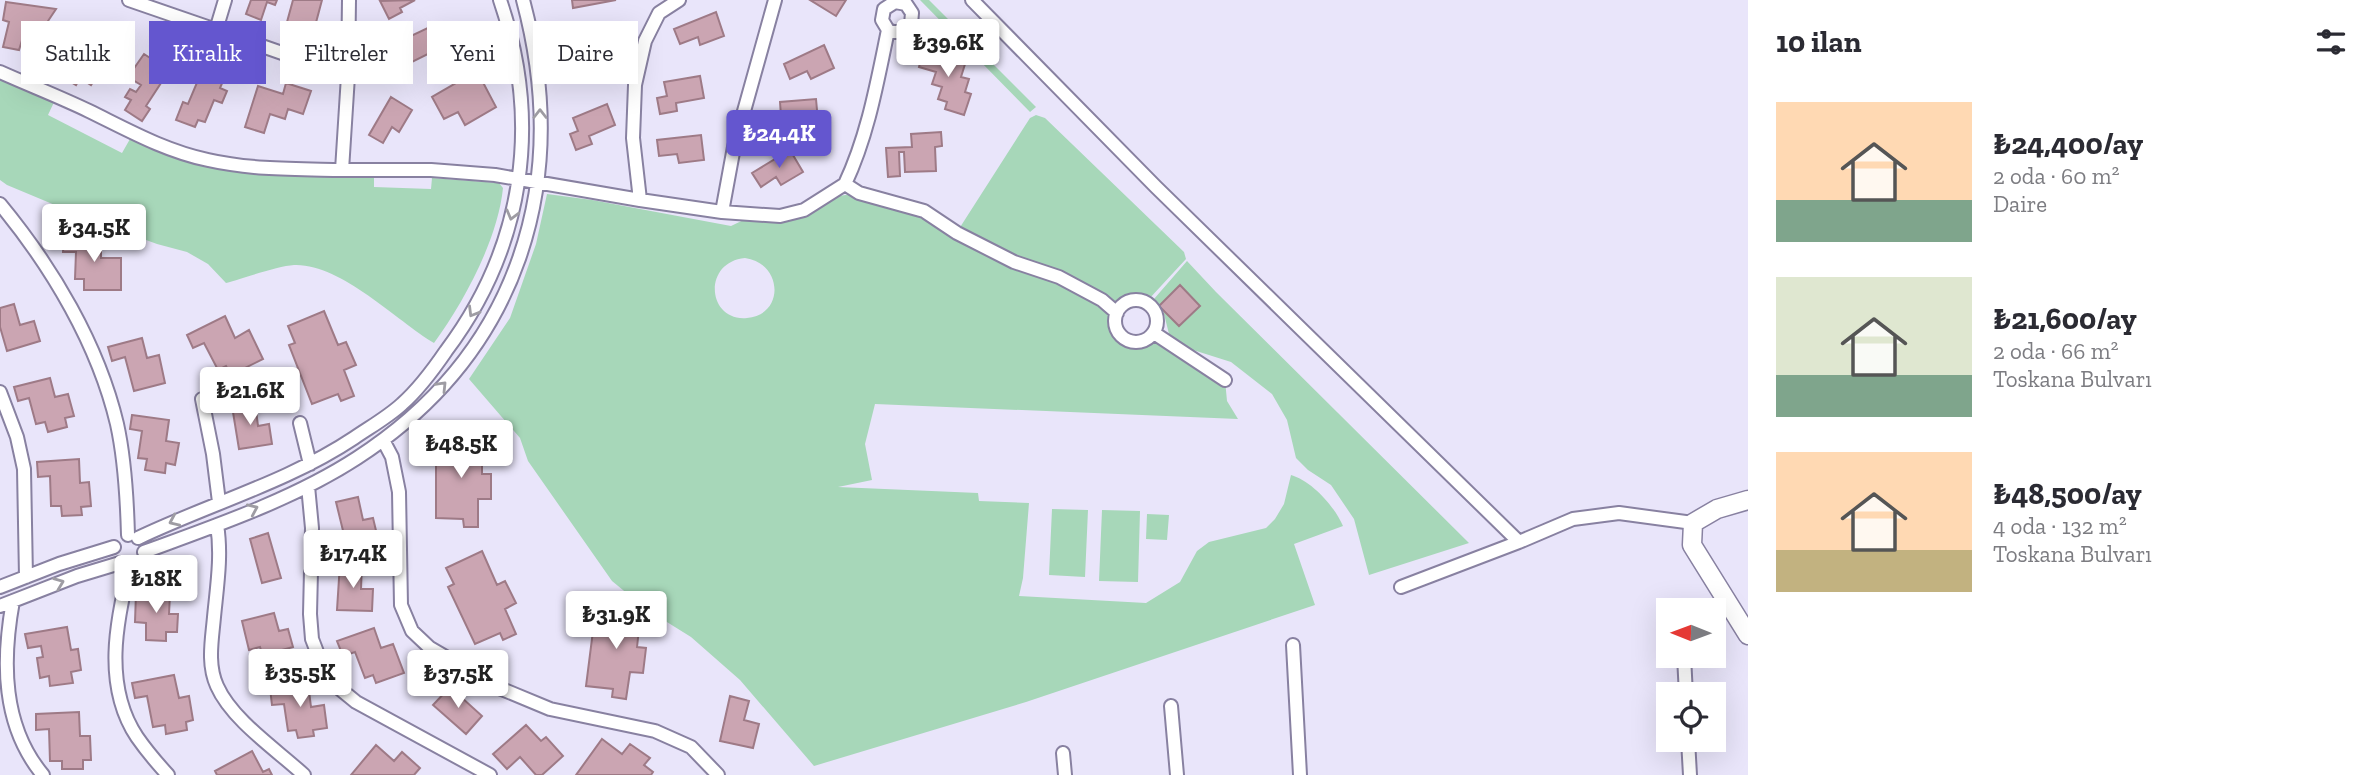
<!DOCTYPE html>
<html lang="tr">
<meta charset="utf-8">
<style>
body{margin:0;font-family:"Zilla Slab",serif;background:#f7f7f7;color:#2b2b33;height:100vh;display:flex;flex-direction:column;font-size:26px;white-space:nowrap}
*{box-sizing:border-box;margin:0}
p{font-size:23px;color:#7c7c81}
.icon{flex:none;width:38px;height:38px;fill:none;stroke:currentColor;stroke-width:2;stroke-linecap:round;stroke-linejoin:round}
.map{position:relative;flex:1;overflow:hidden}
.panel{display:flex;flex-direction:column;background:#fff;width:630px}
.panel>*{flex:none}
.hud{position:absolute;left:21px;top:21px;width:665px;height:63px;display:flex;gap:14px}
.needle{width:46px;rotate:271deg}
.fabs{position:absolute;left:1656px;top:598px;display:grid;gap:14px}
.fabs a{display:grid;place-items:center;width:70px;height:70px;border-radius:0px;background:#fff;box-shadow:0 7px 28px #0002;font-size:35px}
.price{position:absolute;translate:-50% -60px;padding:0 16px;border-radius:7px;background:#fff;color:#222;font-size:23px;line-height:46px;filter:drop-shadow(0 2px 4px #0008)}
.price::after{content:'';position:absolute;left:50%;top:42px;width:21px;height:16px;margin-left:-10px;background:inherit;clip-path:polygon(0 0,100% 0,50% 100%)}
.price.on{background:#6456cf;color:#fff}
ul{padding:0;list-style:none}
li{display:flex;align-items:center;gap:21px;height:175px;padding:0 28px}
li span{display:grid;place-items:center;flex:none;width:196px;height:140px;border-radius:0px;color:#555}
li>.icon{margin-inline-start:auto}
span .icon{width:84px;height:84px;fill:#fffc;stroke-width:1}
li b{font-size:30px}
h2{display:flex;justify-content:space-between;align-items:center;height:84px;padding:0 28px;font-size:30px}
.chip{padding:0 24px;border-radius:0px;background:#fff;box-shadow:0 7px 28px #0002;font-size:24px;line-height:63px}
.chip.on{background:#6456cf;color:#fff}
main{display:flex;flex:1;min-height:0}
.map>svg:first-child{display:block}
</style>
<main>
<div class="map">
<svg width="1748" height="775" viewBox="0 0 1748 775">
<rect width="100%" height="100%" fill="#e9e5fa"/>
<path fill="#a7d7b9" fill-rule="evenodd" d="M920 0H929L1036 107 1030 112Z
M0 77 55 100 48 115 122 153 130 139 195 164 317 177H374V187L431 189 432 178 499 183 503 188C498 239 464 302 434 343 396 320 340 263 294 265 278 266 244 278 226 283L208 264 187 252 157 244 86 218 7 185 0 180Z
M1036 115 1045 118 1184 252 1186 259 1149 299C1131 294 1128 301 1112 303 1117 314 1113 317 1116 327 1121 346 1142 345 1154 333L1225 380 1227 401 1238 419 875 404 865 444 872 480 838 487 978 493 979 501 1029 503 1023 578 1019 596 1146 603 1180 582 1197 551 1209 542 1266 528 1275 519 1284 504 1291 475C1312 481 1335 507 1343 526L1294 544 1315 605 1026 702 814 766 740 680 691 637 646 609 612 581 528 461 520 438 469 379 510 318 536 244 547 194 592 200 731 226 754 215 780 216 825 198 859 193 887 199 957 232 1030 118ZM745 258C783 263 785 315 747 318 707 322 702 262 745 258Z
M1187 261 1216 292 1469 543 1369 575 1354 519 1331 485 1308 470 1296 458 1287 420 1272 394 1231 362 1190 349 1169 334 1163 310 1154 299Z
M1052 509 1088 510 1085 577 1049 575Z
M1102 510 1140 511 1138 582 1099 581Z
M1147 514 1169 515 1167 540 1146 539Z"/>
<path fill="#cba5b2" stroke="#9e7a86" stroke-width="2" d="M251 0H277L275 5 267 2 261 20 246 14Z
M293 0H322L314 30 303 27 300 37 284 33Z
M415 0 400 8 402 12 389 19 380 1Z
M572 0H616L573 8Z
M810 0H846L836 16Z
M6 2 56 9 36 39 23 37 19 50 3 47 9 22 3 20Z
M716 12 724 36 700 45 698 37 680 44 674 29Z
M434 25 444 46 410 63 404 49 396 53 390 39 406 31 409 37Z
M90 41 111 53 91 85 80 78 76 85 59 75 68 59 76 64Z
M824 45 834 68 811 79 807 71 790 79 784 64Z
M924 48 966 61 961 77 969 79 965 92 971 94 964 115 945 109 947 102 938 99 942 87 932 84 936 72 919 67Z
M144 54 164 67 155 79 161 83 146 106 150 109 142 121 125 110 131 100 125 97 130 89 136 92 141 85 128 77Z
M204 66 226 74 220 88 227 91 222 103 214 100 205 122 198 120 195 127 176 120 183 102 188 104Z
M477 71 496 107 465 125 458 112 444 119 432 97Z
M700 76 704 98 676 103 677 111 660 114 657 98 667 96 664 82Z
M286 83 311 91 303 114 288 109 285 119 270 114 264 133 245 127 258 86 283 94Z
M391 97 412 110 399 132 392 127 383 143 369 135Z
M816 99 818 121 789 124 790 132 773 133 771 116H781L780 102Z
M607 104 615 125 589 136 592 144 576 150 570 134 578 131 573 118Z
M941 132 942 146 935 147 936 171 905 172 904 152H899L900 176 888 177 886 148 912 147 911 134Z
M701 135 704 160 679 163 677 154 659 156 657 140Z
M790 150 803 172 781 185 776 177 761 187 752 173Z
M64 237 101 238V258H121V290H84V279H75L76 252H63Z
M1180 285 1200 306 1179 326 1159 306Z
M14 304 20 325 34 321 40 341 7 351 0 327V308Z
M324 311 338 345 346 342 356 365 344 370 354 396 341 401 338 394 312 404 289 345 295 343 288 326Z
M225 316 235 338 249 330 263 359 231 375 226 366 218 370 204 343 193 348 187 335Z
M142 338 147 358 159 355 165 383 134 391 125 357 112 361 108 347Z
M50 378 55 397 68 394 74 416 65 418 67 427 48 432 45 422 36 424 29 398 18 401 14 387Z
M255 402 258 426 269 424 272 444 239 449 232 406Z
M132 415 169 420 166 441 179 443 175 465 166 463 165 473 145 470 147 459 138 458 142 431 130 429Z
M443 437H482V474H491V499H478V527H464L463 519 436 518V455H443Z
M79 459 80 483 89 482 91 506 81 507 82 515 62 516 61 506H51L50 476 38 477 37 462Z
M358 497 363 520 373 518 378 539 347 547 336 502Z
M268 533 281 578 262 583 250 539Z
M482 551 497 585 505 581 516 603 505 609 516 634 503 640 500 633 475 644 448 587 454 584 446 568Z
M340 563 362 564 361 589H373L372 611 337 610Z
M136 593 170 594 169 614H178L177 632H166V641L146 640V623L135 622Z
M603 606 641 611 637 647 646 648 643 673 630 672 626 699 612 697 613 689 586 686 594 623 600 624Z
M274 613 279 631 288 629 293 647 282 650 284 658 265 664 260 647 249 650 242 621Z
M67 627 71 650 78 649 81 670 71 672 73 683 50 686 49 676 40 678 37 658 43 657 41 646 28 648 25 634Z
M374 628 381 648 393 644 404 673 376 683 373 675 365 678 355 652 343 656 337 641Z
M174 675 179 698 189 696 193 720 186 722 187 730 166 734 165 725 153 727 147 696 135 698 132 683Z
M308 683 311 707 324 705 327 728 313 730 314 736 298 738 296 730 288 731 284 704 272 705 270 688Z
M450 687 482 716 466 734 433 705Z
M730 696 749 701 744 720 759 724 753 748 720 741Z
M79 712 80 736H90L91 760H83V769H62V761H50L49 729 36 730V714Z
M526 725 541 741 546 737 563 756 542 775H536L520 757 507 769 493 754Z
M602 739 622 754 630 744 650 758 644 765 653 772 651 775H576Z
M376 745 394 761 402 752 420 768 414 775H351Z
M252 751 263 772 269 769 272 775H217L215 771Z"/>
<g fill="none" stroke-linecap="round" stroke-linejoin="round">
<g stroke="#8881a1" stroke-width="16">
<path id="street" d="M129 0 216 30
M225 0 216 30 348 76 342 170H431L495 175 640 200 722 212 780 216 804 210 845 184 859 193 924 211 957 233 1014 262 1059 277 1102 300 1117 313
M972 0 1156 187 1519 542
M0 72C29 85 60 97 89 111 128 130 165 151 208 160 252 170 298 169 342 170
M348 76 349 0
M845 184C868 135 877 83 888 30L893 32H904L911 24 912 13 906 4 895 2 884 9 882 20 888 30
M640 200 633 138 635 85 645 41 659 13 679 0
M0 204C52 267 98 344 117 424 125 460 127 498 128 535
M722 212 734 147 775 0
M1115 321a21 21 0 1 1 42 0a21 21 0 1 1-42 0Z
M1154 333 1225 380
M0 392 17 437 24 469 26 577
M202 399 213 454 219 502
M300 423 310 464
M383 440 392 457 399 492 401 605 412 631 430 648 497 687 550 709 655 731 691 747 718 775
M308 486 312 528 310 614 312 639 322 665 334 684 356 702 490 775
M217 525C222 555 217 586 214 617 212 640 207 664 217 686 232 720 277 750 304 775
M138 538C209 504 288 482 354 438 370 427 388 417 402 404 419 389 433 370 446 351 524 247 542 123 500 0
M144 552C215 526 294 499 357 458 519 353 572 183 523 0
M130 566C116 621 103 686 137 737 146 750 157 763 168 775
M0 587 59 564 114 547
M1401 587 1519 542 1573 519 1619 513 1693 523
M13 601C2 661 2 726 43 775
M0 606 77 576 120 563
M1293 645 1300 775
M1684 656 1686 695
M1171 706 1177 775
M1688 740 1690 775
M1063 753 1065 775"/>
</g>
<g stroke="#8881a1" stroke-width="21">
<path id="secondary" d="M1748 500 1717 509 1693 523 1692 545 1748 635"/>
</g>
<use href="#street" stroke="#fff" stroke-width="12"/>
<use href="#secondary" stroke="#fff" stroke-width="18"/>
</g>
<defs><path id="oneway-chevron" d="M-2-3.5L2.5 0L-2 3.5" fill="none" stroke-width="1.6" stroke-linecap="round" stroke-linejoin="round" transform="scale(1.75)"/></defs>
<g stroke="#9e9ca3">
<use href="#oneway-chevron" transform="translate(540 114) rotate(-90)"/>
<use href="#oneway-chevron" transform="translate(512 215) rotate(105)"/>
<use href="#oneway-chevron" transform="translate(473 312) rotate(121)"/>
<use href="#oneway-chevron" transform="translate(442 386) rotate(-46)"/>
<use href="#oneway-chevron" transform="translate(253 509) rotate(-24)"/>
<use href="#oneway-chevron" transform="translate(174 521) rotate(156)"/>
<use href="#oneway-chevron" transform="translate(59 583) rotate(-21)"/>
</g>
</svg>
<div class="fabs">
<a><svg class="needle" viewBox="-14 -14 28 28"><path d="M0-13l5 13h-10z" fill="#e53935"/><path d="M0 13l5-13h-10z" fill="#7c7c81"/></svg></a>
<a><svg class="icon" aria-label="locate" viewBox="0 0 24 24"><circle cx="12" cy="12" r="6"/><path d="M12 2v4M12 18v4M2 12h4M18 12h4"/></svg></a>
</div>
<b class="price" style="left:948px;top:79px">₺39.6K</b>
<b class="price on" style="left:779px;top:170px">₺24.4K</b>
<b class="price" style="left:94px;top:264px">₺34.5K</b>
<b class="price" style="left:250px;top:427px">₺21.6K</b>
<b class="price" style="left:461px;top:480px">₺48.5K</b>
<b class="price" style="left:353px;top:590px">₺17.4K</b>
<b class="price" style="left:156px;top:615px">₺18K</b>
<b class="price" style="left:616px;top:651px">₺31.9K</b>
<b class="price" style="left:300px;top:709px">₺35.5K</b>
<b class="price" style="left:458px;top:710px">₺37.5K</b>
<div class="hud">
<a class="chip">Satılık</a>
<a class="chip on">Kiralık</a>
<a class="chip">Filtreler</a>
<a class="chip">Yeni</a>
<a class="chip">Daire</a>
</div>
</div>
<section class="panel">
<h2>10 ilan<svg class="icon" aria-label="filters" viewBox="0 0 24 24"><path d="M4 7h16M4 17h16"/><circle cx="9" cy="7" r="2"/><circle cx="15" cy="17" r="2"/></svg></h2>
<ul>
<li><span style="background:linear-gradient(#ffd9b3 70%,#7fa58c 0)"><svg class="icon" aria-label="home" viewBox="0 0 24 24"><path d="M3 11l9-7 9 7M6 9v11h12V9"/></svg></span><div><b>₺24,400/ay</b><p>2 oda · 60 m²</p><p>Daire</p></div></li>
<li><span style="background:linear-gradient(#dfe7d0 70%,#7fa58c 0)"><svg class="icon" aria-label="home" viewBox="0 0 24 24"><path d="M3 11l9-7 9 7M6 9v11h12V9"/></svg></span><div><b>₺21,600/ay</b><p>2 oda · 66 m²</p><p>Toskana Bulvarı</p></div></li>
<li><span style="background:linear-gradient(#ffd9b3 70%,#c2b280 0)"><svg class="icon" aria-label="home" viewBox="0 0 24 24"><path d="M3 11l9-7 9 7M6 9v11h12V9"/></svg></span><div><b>₺48,500/ay</b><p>4 oda · 132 m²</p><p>Toskana Bulvarı</p></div></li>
</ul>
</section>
</main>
